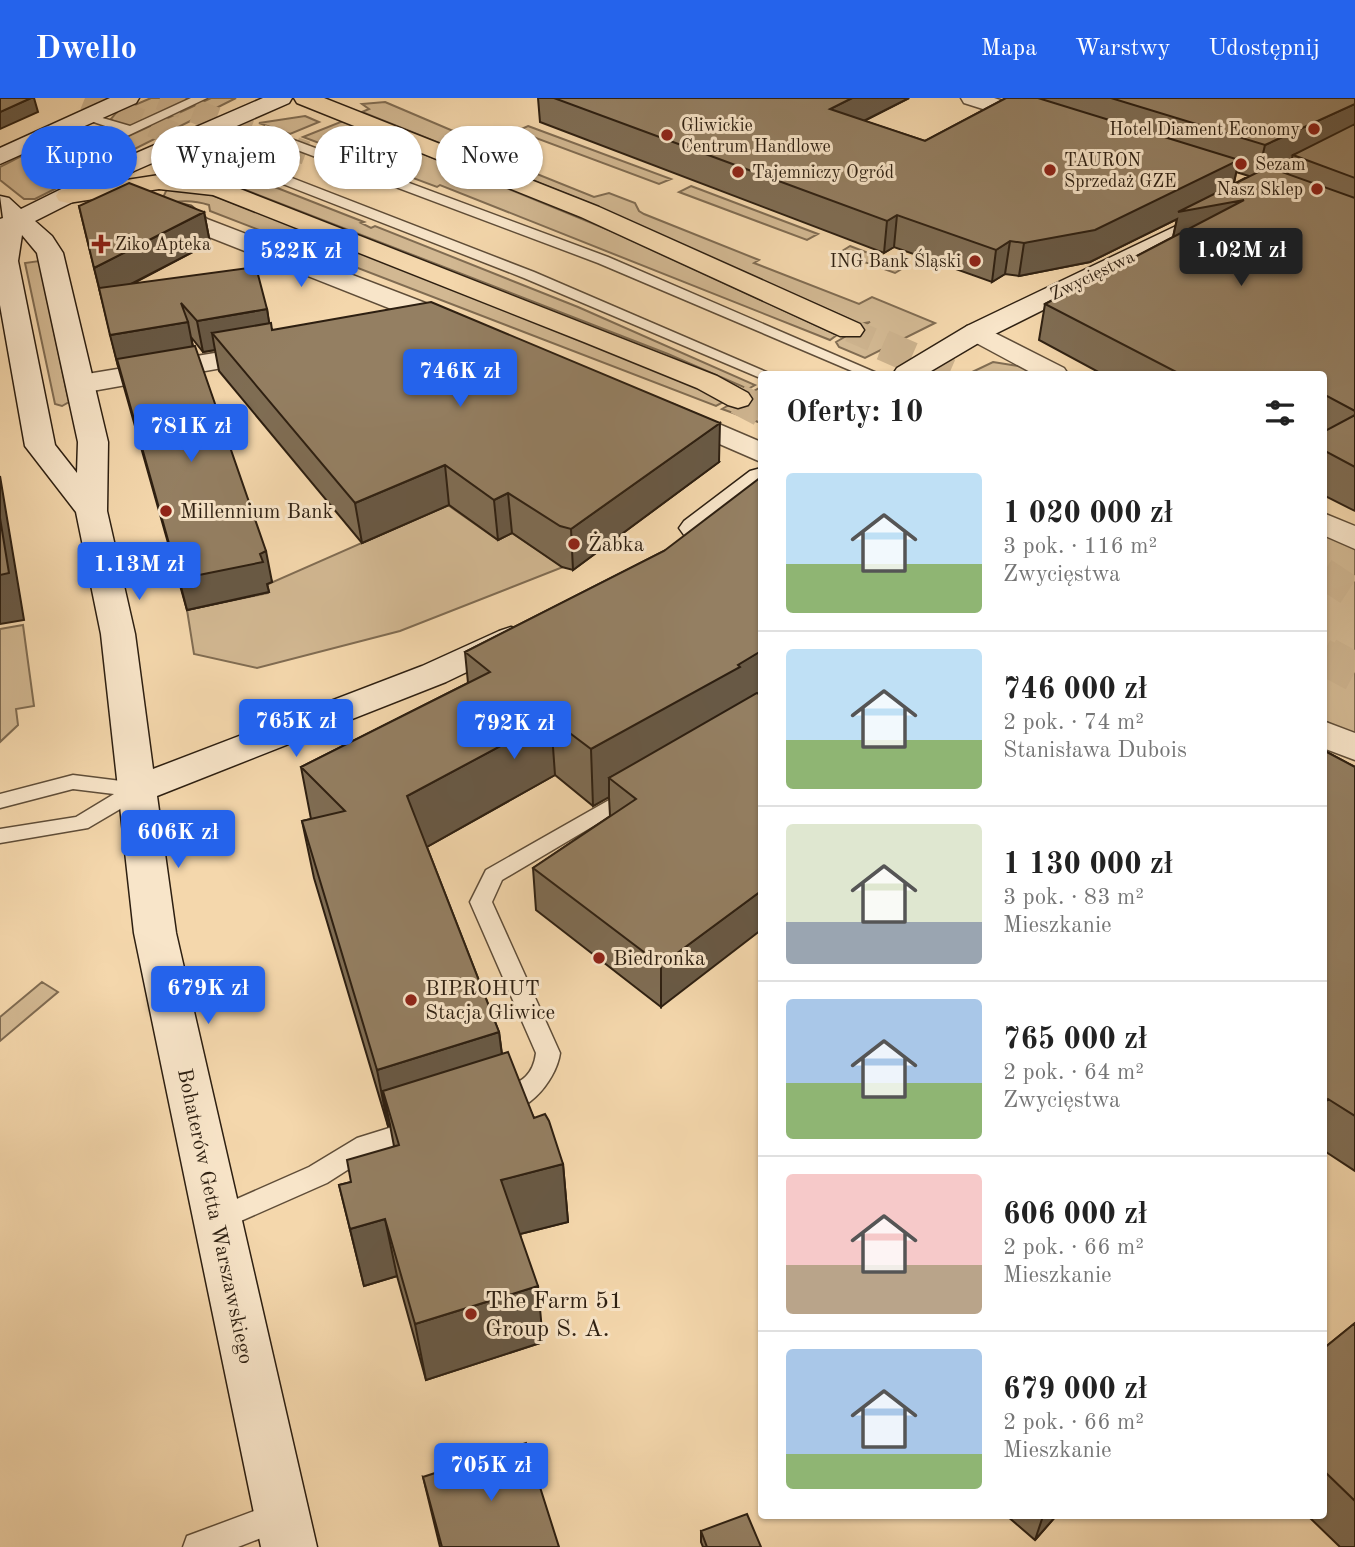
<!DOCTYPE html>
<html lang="pl">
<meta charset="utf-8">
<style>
body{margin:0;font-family:"Old Standard TT",serif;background:#f6f6f6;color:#222;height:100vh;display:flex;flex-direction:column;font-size:26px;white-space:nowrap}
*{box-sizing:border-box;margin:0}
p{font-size:23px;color:#767676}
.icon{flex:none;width:38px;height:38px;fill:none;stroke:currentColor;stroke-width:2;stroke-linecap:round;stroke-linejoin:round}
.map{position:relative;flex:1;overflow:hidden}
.side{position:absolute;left:758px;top:273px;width:569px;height:1148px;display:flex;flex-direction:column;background:#fff;border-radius:7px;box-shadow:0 2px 5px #0004}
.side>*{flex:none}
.hud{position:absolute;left:21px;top:28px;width:632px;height:63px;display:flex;gap:14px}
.price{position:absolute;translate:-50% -60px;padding:0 16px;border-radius:7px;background:#2563eb;color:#fff;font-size:23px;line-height:46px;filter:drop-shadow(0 2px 4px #0008)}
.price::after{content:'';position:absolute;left:50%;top:42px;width:21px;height:16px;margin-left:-10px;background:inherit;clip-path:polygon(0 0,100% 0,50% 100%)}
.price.active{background:#222;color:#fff}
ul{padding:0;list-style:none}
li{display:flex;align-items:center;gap:21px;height:175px;padding:0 28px}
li+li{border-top:2px solid #e0e0e0}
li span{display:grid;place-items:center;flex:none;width:196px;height:140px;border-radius:7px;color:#555}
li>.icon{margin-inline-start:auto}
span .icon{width:84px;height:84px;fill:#fffc;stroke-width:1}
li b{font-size:30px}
h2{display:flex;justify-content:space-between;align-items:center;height:84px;padding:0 28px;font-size:30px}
.tag{padding:0 24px;border-radius:32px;background:#fff;box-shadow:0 2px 5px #0004;font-size:24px;line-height:63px}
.tag.active{background:#2563eb;color:#fff}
header{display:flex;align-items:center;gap:42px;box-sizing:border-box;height:98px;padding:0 35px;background:#2563eb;color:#fff}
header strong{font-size:33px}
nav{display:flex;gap:38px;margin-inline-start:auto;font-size:24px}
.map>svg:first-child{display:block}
</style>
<header>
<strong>Dwello</strong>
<nav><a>Mapa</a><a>Warstwy</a><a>Udostępnij</a></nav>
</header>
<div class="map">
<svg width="1355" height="1449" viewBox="0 0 1355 1449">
<rect width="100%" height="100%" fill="#f4d7ac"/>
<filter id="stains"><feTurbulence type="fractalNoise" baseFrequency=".00286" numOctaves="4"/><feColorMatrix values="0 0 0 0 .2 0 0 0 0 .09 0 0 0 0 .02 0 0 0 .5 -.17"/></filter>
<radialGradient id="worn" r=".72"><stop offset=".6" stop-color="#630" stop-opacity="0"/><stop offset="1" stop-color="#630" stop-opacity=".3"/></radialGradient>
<path fill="#d2b892" stroke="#806c52" stroke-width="2" d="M151 0H192C168 11 137 33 110 22L116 15Z
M211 0H236L35 101H24L0 82V69C22 59 89 18 108 34L105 39 33 73 44 77Z
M385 4 505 55 502 62 594 99 609 95 635 105 639 113 644 116 759 162 754 165 859 206 872 199 935 225 865 260 839 249 836 244 870 224 860 226 589 105 362 14 369 11 362 6Z
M305 18 319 24 290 36 259 25Z
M343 23 616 135 837 237 830 242 440 87 437 89 303 39Z
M528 28 671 81 659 86 517 33Z
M218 73 244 77 364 124 361 125 371 130 375 128 578 209 755 287 748 291 668 256 248 93 218 83 168 79Z
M691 88 818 136 807 142 679 94Z
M167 91 212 97 587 242 727 302 716 308 210 113 209 107C191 101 176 102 159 108Z
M850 148 905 169 895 175 839 155Z
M39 163 69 304 62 308 55 306 25 165Z
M993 264 1024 269 1038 276H968Z
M761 289V325L722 311Z
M435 398 498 442 512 435 563 469 400 533 257 570 194 556 187 512 268 495 266 487 405 426Z
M1323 430 1355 447V638L1323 622Z
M23 527 34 608 16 611 18 627 0 644V531Z
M42 884 58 894 0 943V919Z"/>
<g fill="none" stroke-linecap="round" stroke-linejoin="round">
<path stroke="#ccb28d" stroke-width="24" stroke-dasharray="24 12" stroke-linecap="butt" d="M85 0 262 72
M160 0 306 55
M850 232 887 248"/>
<path stroke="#ccb28d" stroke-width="31" stroke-dasharray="31 16" stroke-linecap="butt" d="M883 247 949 276
M738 301 761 313
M1323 475 1355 496
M1323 556 1331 560"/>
<path stroke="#ccb28d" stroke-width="39" stroke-dasharray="39 19" stroke-linecap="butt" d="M1327 559 1355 574"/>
<g stroke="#5f4d38" stroke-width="3">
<path id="lane" d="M191 0H207L49 75 38 72 120 33 82 20V14L130 28Z
M259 35 283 38 608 159 879 276H859L598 165 276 44 252 43 235 52 248 63 534 174 771 276 758 279 524 180 237 68 197 55 160 58 154 54C171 41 204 49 223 55L224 48 234 41Z
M73 677 137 685 147 692 144 697 88 730 0 745V731L76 719 114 696 73 691 0 710V696Z
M632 689 639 691 642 696 639 701 502 782 492 804 560 955C556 984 522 1024 490 1013L487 1006C499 982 531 994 536 955L470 804 486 772Z
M418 1021 427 1024 430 1031 427 1038 374 1055 327 1085 225 1130 216 1133 207 1130 203 1122 207 1114 309 1069 357 1040Z
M281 1403 292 1408 296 1418 292 1428 238 1449H183L187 1438Z"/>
</g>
<g stroke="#5f4d38" stroke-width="3">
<path id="street" d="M961 0H994L1051 18 1054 23 1043 30 964 5Z
M182 106 191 108 207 121 467 221 471 227 467 233H447L189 131 170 113 173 108Z
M977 226 1064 270 1068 276H1034L967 240 963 234 967 228Z
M269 246 279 248 283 254 279 260 81 295 71 292 67 286 71 280 81 277Z
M672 306 761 344V364L662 321 657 315 662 309Z
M1323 415 1355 428V451L1323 437Z
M1323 623 1355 635V662L1323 650Z"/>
</g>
<g stroke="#2d1f11" stroke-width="3">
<path id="secondary" d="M110 0H139L136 5 0 66V50Z
M263 0H292L289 5 134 73 35 123 52 138 63 155 108 344 107 413 135 536 153 671 422 568 499 533 511 529 523 533 528 540 523 547 446 584 157 698 176 835 317 1449H261L134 835 101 536 76 414 25 348 0 207V121L3 120 0 98 9 100 21 111 118 63ZM22 137 37 155 78 344 77 375 55 347 18 163Z
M1220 107 1229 109 1232 114 1229 119 987 240 926 276H893L897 270 967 228Z
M761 370V394L706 437 695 440 684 437 679 430 684 423 750 373Z"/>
</g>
<g stroke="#2d1f11" stroke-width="3">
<path id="primary" d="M294 0H324L599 109 860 226 864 232 860 238H840L581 119 297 5Z
M159 77 225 85 717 278 748 295 752 301 748 307 738 310 728 307 697 290 584 244 213 97 159 91 68 105 59 103 56 98 59 93 68 91Z"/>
</g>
<use href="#lane" fill="#f8e5c9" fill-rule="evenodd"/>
<use href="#street" fill="#f8e5c9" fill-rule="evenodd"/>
<use href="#secondary" fill="#f8e5c9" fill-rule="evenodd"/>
<use href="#primary" fill="#f4d7ac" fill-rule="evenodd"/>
</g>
<path fill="#7f6d54" stroke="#2d1f11" stroke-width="2" fill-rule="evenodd" d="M538 0H909L864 23 925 43 1006 0H1355V413L1323 397V276H1102L1039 242 1045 206 1173 139 1177 121 1090 164 1019 178 1005 176 992 184 894 149 884 155 540 24ZM1290 65 1288 76 1276 72ZM1236 74 1249 78 1234 86Z
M79 108 204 114 210 145 132 186 267 211 269 226 272 232 719 364 573 472 562 469 512 435 498 442 449 407 362 445 219 273 215 252 203 254 191 239 193 248 272 484 267 486 269 494 187 512 118 268Z
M664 453 661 909 536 812 533 770 610 718 609 699 593 708 555 677 427 749 499 934 502 956 534 1020 563 1066 568 1124 520 1136 543 1244 426 1282 397 1178 364 1188 339 1087 351 1084 394 1048 390 1027 388 1028 314 780 302 723 311 721 301 669 468 585 465 554Z
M1323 652 1355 669V1073L1323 1052Z
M1355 1225V1449H1340L1308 1418H1323V1251Z
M423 1379 559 1449H440Z
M1007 1418H1056L1035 1442Z
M701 1433 761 1449H703L701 1444Z"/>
<path fill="#685945" stroke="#2d1f11" stroke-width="2" d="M31 0H34L38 14 0 31V14Z
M852 0H909L828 41 830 11Z
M1355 6V34L1293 57 1290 65 1257 81 1265 47Z
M1239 62 1232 93 1244 102 1171 149 1177 121 1090 164 1019 178 1024 145Z
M204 114 210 145 102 201 94 170Z
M897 117 894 149 884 155 887 123Z
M1010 143 1005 176 992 184 996 152Z
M267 211 272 242 212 235 215 252 203 254 197 223Z
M188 224 194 255 118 268 110 237Z
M720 325 719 364 573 472 571 431Z
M445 367 449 407 362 445 355 405Z
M0 378 24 522 0 526Z
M508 395 512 435 498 442 494 402Z
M266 453 272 484 267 486 269 494 187 512 179 481Z
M761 553V608L609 680V699L593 708 591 651Z
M551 621 555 677 416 755 407 698Z
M761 793V832L661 909V867Z
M499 934 506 990 383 993 390 1027 388 1028 377 972Z
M563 1066 568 1124 508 1139 501 1082Z
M385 1121 397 1178 364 1188 350 1131Z
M538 1188 543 1244 426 1282 415 1226Z
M1043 1418H1056L1035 1442Z"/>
<path fill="#947f62" stroke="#2d1f11" stroke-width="2" d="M0 0H31L0 14Z
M554 0H852L830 11 925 43 1006 0H1038L1239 62 1095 132 1024 145 1010 143 996 152 897 117 887 123Z
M1111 0H1355V6L1265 47Z
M1355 26V80L1293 57Z
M1268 69 1355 100V313L1323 296V276H1180L1045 206 1244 102 1178 114Z
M129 85 204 114 94 170 79 108Z
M256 169 267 211 197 223 181 205 188 224 110 237 99 190Z
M431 204 720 325 571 431 560 428 508 395 494 402 445 367 355 405 212 235 271 225 272 232Z
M195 248 266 453 260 456 263 464 179 481 117 261Z
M1355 317V369L1323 352V334Z
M761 379V553L738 567 740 569 591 651 551 621 407 698 499 934 377 972 302 723 345 713 301 669 490 574 465 554 664 453Z
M0 420 9 475 0 477Z
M757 595 761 597V793L661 867 533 770 636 701 609 680Z
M1323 652 1355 669V1018L1328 1001 1323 1007Z
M508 954 534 1020 545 1016 549 1023 563 1066 501 1082 538 1188 415 1226 385 1121 350 1131 339 1087 351 1084 347 1062 399 1047 383 993Z
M1355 1225V1403L1323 1372V1251Z
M526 1345 559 1449H442L423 1379Z
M747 1416 761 1449H707L701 1433Z"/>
<g fill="#8f2418" stroke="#f8e5c9" stroke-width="2.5">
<circle cx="1314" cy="31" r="7"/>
<circle cx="667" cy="37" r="7"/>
<circle cx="1241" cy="66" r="7"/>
<circle cx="1050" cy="72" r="7"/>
<circle cx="738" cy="74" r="7"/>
<circle cx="1317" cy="91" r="7"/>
<path d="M97.5 135.5h7v7h7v7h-7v7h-7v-7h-7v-7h7z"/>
<circle cx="975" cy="163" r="7"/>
<circle cx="166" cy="413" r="7"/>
<circle cx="574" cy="446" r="7"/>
<circle cx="599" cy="860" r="7"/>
<circle cx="411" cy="902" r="7"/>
<circle cx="471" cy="1216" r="7"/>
</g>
<g text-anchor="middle" stroke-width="6" stroke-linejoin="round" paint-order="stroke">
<g font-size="18" fill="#2d1f11" stroke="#f8e5c9" text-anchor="start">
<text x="681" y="33">Gliwickie<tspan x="681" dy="21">Centrum Handlowe</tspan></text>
<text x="1300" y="37" text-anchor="end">Hotel Diament Economy</text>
<text x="1064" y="68">TAURON<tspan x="1064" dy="21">Sprzedaż GZE</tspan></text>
<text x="1255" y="72">Sezam</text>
<text x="752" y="80">Tajemniczy Ogród</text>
<text x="1303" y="97" text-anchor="end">Nasz Sklep</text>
<text x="115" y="152">Ziko Apteka</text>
<text x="961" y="169" text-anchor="end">ING Bank Śląski</text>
</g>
<g font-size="18" fill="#2d1f11" stroke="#f8e5c9">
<text transform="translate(1092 177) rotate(-26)" y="6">Zwycięstwa</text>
</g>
<g font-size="21" fill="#2d1f11" stroke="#f8e5c9" text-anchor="start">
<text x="180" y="420">Millennium Bank</text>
<text x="588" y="453">Żabka</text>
<text x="613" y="867">Biedronka</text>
<text x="425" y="897">BIPROHUT<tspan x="425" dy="24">Stacja Gliwice</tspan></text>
</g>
<g font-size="21" fill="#2d1f11" stroke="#f8e5c9">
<text transform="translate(216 1118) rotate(78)" y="7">Bohaterów Getta Warszawskiego</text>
</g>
<g font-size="24" fill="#2d1f11" stroke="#f8e5c9" text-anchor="start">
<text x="485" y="1210">The Farm 51<tspan x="485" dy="28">Group S. A.</tspan></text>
</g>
</g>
<rect width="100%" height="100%" filter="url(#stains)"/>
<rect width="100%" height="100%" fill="url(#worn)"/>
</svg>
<b class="price active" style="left:1241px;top:190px">1.02M zł</b>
<b class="price" style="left:301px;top:191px">522K zł</b>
<b class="price" style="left:460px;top:311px">746K zł</b>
<b class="price" style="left:191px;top:366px">781K zł</b>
<b class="price" style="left:139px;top:504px">1.13M zł</b>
<b class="price" style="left:296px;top:661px">765K zł</b>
<b class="price" style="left:514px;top:663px">792K zł</b>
<b class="price" style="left:178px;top:772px">606K zł</b>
<b class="price" style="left:208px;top:928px">679K zł</b>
<b class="price" style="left:491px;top:1405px">705K zł</b>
<div class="hud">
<a class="tag active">Kupno</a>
<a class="tag">Wynajem</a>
<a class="tag">Filtry</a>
<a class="tag">Nowe</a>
</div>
<section class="side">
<h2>Oferty: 10<svg class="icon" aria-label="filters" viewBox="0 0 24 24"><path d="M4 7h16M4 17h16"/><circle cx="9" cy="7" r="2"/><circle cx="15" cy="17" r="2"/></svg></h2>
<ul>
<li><span style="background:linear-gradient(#bfe0f5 65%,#8fb573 0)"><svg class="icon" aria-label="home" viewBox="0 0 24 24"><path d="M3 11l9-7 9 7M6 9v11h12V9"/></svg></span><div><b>1 020 000 zł</b><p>3 pok. · 116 m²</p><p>Zwycięstwa</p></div></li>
<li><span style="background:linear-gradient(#bfe0f5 65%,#8fb573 0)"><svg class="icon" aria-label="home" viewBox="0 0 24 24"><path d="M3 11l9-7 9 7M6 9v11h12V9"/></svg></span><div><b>746 000 zł</b><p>2 pok. · 74 m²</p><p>Stanisława Dubois</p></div></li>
<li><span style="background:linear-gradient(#dfe7d0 70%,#9aa5b1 0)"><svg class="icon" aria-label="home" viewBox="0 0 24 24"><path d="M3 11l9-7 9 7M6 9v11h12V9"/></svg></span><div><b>1 130 000 zł</b><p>3 pok. · 83 m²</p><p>Mieszkanie</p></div></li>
<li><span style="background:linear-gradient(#a9c7e8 60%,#8fb573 0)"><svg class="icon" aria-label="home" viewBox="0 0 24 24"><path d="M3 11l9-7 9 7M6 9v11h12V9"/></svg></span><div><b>765 000 zł</b><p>2 pok. · 64 m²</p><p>Zwycięstwa</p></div></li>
<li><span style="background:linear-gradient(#f6c9c9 65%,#b9a48a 0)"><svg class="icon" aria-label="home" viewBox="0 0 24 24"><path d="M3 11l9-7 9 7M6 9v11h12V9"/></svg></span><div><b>606 000 zł</b><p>2 pok. · 66 m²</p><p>Mieszkanie</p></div></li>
<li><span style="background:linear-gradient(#a9c7e8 75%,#8fb573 0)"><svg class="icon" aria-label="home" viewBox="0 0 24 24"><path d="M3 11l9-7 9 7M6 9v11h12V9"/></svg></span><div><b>679 000 zł</b><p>2 pok. · 66 m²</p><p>Mieszkanie</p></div></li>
</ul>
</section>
</div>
